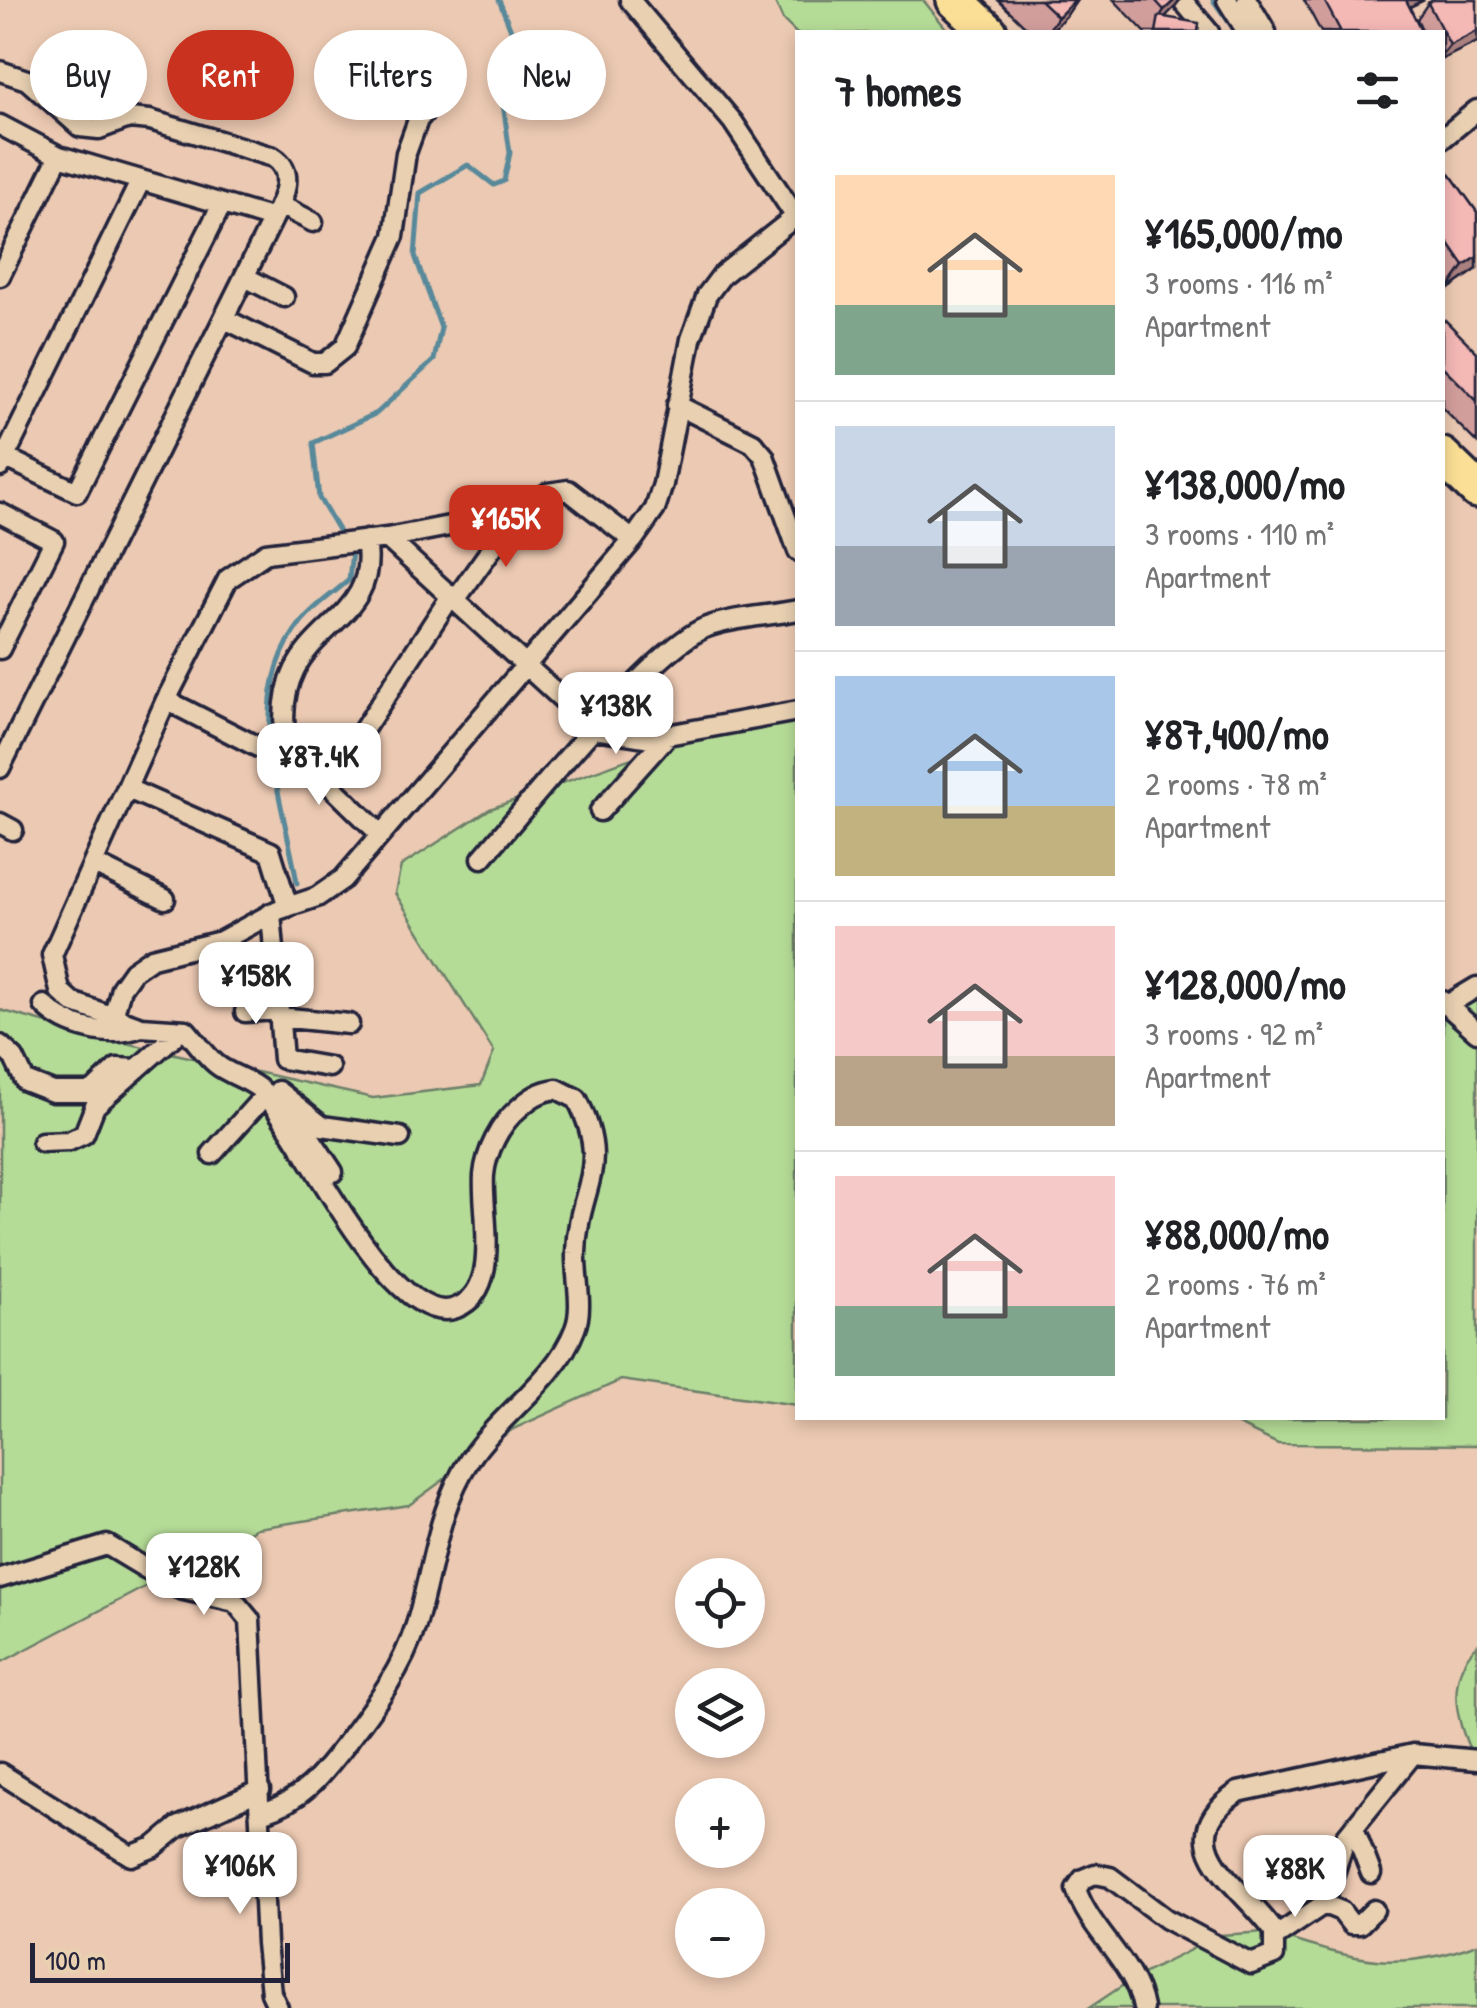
<!DOCTYPE html>
<meta charset="utf-8">
<style>
body{margin:0;font-family:"Patrick Hand",sans-serif;background:#f6f6f6;color:#202124;height:100vh;display:flex;flex-direction:column;font-size:38px;white-space:nowrap}
*{box-sizing:border-box;margin:0}
p{font-size:32px;color:#757577}
.icon{flex:none;width:55px;height:55px;fill:none;stroke:currentColor;stroke-width:2;stroke-linecap:round;stroke-linejoin:round}
.map{position:relative;flex:1;overflow:hidden}
.side{position:absolute;left:795px;top:30px;width:650px;height:1390px;display:flex;flex-direction:column;background:#fff;border-radius:0px;box-shadow:0 5px 15px #0003}
.side>*{flex:none}
.top-card{position:absolute;left:30px;top:30px;width:615px;height:90px;display:flex;gap:20px}
.fabs{position:absolute;left:675px;top:1558px;display:grid;gap:20px}
.fabs a{display:grid;place-items:center;width:90px;height:90px;border-radius:50%;background:#fff;box-shadow:0 5px 15px #0003;font-size:50px}
.scale{position:absolute;left:30px;bottom:25px;width:260px;box-sizing:border-box;padding-left:10px;border:5px solid #22223b;border-top:0;font-size:28px;line-height:35px;white-space:nowrap;color:#22223b;-webkit-text-stroke:8px #e8d0b1;paint-order:stroke}
.price{position:absolute;translate:-50% -85px;padding:0 22px;border-radius:20px;background:#fff;color:#222;font-size:32px;line-height:65px;filter:drop-shadow(0 2px 5px #0008)}
.price::after{content:'';position:absolute;left:50%;top:60px;width:30px;height:22px;margin-left:-15px;background:inherit;clip-path:polygon(0 0,100% 0,50% 100%)}
.price.selected{background:#c8321e;color:#fff}
ul{padding:0;list-style:none}
li{display:flex;align-items:center;gap:30px;height:250px;padding:0 40px}
li+li{border-top:2px solid #e0e0e0}
li span{display:grid;place-items:center;flex:none;width:280px;height:200px;border-radius:0px;color:#555}
li>.icon{margin-inline-start:auto}
span .icon{width:120px;height:120px;fill:#fffc;stroke-width:1}
li b{font-size:42px}
h2{display:flex;justify-content:space-between;align-items:center;height:120px;padding:0 40px;font-size:42px}
.chip{padding:0 35px;border-radius:45px;background:#fff;box-shadow:0 5px 15px #0003;font-size:35px;line-height:90px}
.chip.selected{background:#c8321e;color:#fff}
.map>svg:first-child{display:block}
</style>
<div class="map">
<svg width="1477" height="2008" viewBox="0 0 1477 2008">
<rect width="100%" height="100%" fill="#ecc9b2"/>
<filter id="ink" filterUnits="userSpaceOnUse"><feTurbulence type="fractalNoise" baseFrequency=".01" numOctaves="2"/><feDisplacementMap in="SourceGraphic" scale="20" xChannelSelector="R" yChannelSelector="G"/><feConvolveMatrix kernelMatrix="1 2 1 2 8 2 1 2 1" color-interpolation-filters="sRGB"/></filter>
<g filter="url(#ink)">
<path fill="#b5dc97" stroke="#6c7f69" stroke-width="2.5" d="M774 0H923L949 32 797 34 783 20Z
M797 711V1405L621 1380 513 1429 409 1505 257 1528 0 1663V1010L90 1035 373 1098 481 1085 494 1052 395 893 401 866 490 809 665 746Z
M1477 990V1445L1278 1444 1238 1425 1233 1418H1442L1443 1012Z
M1477 1645V1764C1457 1726 1443 1680 1477 1645Z
M1266 1932C1349 1957 1392 1976 1477 1944V2008H1089L1131 1980 1220 1935Z"/>
<g fill="none" stroke-linecap="round" stroke-linejoin="round">
<path stroke="#59899a" stroke-width="5" d="M1213 0 1236 32
M338 530 319 498 313 443 377 413 434 360 441 328 415 256 420 193 468 165 494 185 504 181 510 153 503 104 519 50 499 0
M297 883C283 798 241 696 302 621 315 605 334 593 349 580L352 551"/>
<g stroke="#22223b" stroke-width="25">
<path id="street" d="M630 0 733 122 798 220
M1182 0 1209 32
M1227 0 1247 32
M1247 0 1266 32
M0 71 27 80 80 127 99 129 129 118 150 120 273 157C297 172 283 199 273 219L0 768
M0 125 59 156 273 219
M1442 139 1477 110
M280 205 313 222
M0 276 59 156
M245 277 284 297
M225 319 313 363H325L345 347 394 236 406 153 418 120 446 87 436 46
M677 405 753 443 764 456 798 551
M0 455 77 492 222 204
M0 467 141 180
M0 513 54 541 0 649
M387 538 595 729 651 738 798 711
M455 600 517 513
M166 700 258 747 286 742 379 833
M286 742C268 620 383 635 366 540
M328 784 451 596
M128 789 271 852 288 907
M600 811 668 735
M0 823 13 830
M482 858C525 809 654 646 707 627 734 617 768 616 798 610
M96 865 165 899
M271 913 283 1059 329 1067
M1442 1001 1477 1032
M44 1005C66 1028 112 1039 141 1027
M1447 1005 1477 987
M245 1012 279 1010
M114 1014 121 988 133 971 152 958 221 941 278 910 317 897 343 879 633 540 655 509 663 484 691 339 707 295 722 275 795 217
M279 1017 349 1024
M0 1045 14 1058 25 1081 53 1092H92L117 1068 137 1069
M278 1091 322 1126 400 1137
M292 1110 333 1172
M42 1142 69 1141 84 1134 95 1106 181 1030
M212 1154 265 1095
M0 1578 107 1545 180 1589 235 1602 250 1620 266 1943 271 1993 278 2008
M0 1773 131 1856 154 1847 178 1827 260 1790
M262 1813C303 1800 321 1776 347 1742 375 1705 402 1670 416 1625 433 1569 437 1509 470 1459 500 1414 556 1380 575 1329 584 1307 575 1277 576 1253 577 1187 613 1170 577 1099L557 1089C540 1091 530 1098 518 1109 500 1124 486 1152 484 1175 481 1213 503 1290 456 1308 392 1332 301 1131 262 1091 250 1079 229 1075 216 1064 205 1055 196 1041 186 1030L141 1027 72 1002 60 991 52 955 166 700 228 579 266 553 387 538 517 513 548 493 568 490 633 540
M1354 1828 1371 1873
M1324 1904 1341 1911 1351 1924H1360L1374 1910
M1275 1937 1324 1904 1346 1837 1413 1754
M1143 2008C1135 1962 1090 1932 1076 1889L1083 1879 1095 1874 1110 1877 1166 1919 1251 1964 1274 1955V1931C1240 1883 1164 1844 1238 1792L1413 1754 1477 1760"/>
</g>
<g stroke="#22223b" stroke-width="42">
<path id="highway" d="M955 0 989 32
M1442 456 1477 490"/>
</g>
<use href="#street" stroke="#e8d0b1" stroke-width="18"/>
<use href="#highway" stroke="#fbdf96" stroke-width="35"/>
</g>
<path fill="#d29e9c" stroke="#22223b" stroke-width="2.5" d="M998 0H1077L1066 16 1050 32H1031Z
M1114 0H1180L1165 17 1198 32H1145Z
M1304 0H1424L1409 7 1422 32H1321Z
M1428 3 1477 42 1442 59V32H1423L1417 19Z
M1442 163 1477 212V269L1447 290 1442 284Z
M1442 323 1477 352V443L1442 408Z"/>
<path fill="#ab817f" stroke="#22223b" stroke-width="2.5" d="M1075 0H1077L1066 16 1050 32H1047L1058 17Z
M1175 0H1180L1174 8 1158 24 1159 18 1164 10Z
M1404 0H1424L1393 15Z
M1477 31V42L1442 59V55L1450 45Z
M1477 257V269L1447 290 1464 266Z"/>
<path fill="#f4b8b5" stroke="#22223b" stroke-width="2.5" d="M1040 0H1075L1058 17Z
M1155 0H1175L1164 10Z
M1324 0H1406L1422 32H1341Z
M1433 0H1477V31L1450 45 1428 3Z
M1159 16 1199 23 1198 32H1156Z
M1442 163 1477 212V257L1464 266 1442 234Z
M1445 320 1477 352V401L1442 366V323Z"/>
</g>
</svg>
<div class="fabs">
<a><svg class="icon" aria-label="locate" viewBox="0 0 24 24"><circle cx="12" cy="12" r="6"/><path d="M12 2v4M12 18v4M2 12h4M18 12h4"/></svg></a>
<a><svg class="icon" aria-label="layers" viewBox="0 0 24 24"><path d="M12 4l9 5-9 5-9-5zM3 14l9 5 9-5"/></svg></a>
<a>+</a>
<a>−</a>
</div>
<div class="scale">100 m</div>
<b class="price selected" style="left:506px;top:570px">¥165K</b>
<b class="price" style="left:616px;top:757px">¥138K</b>
<b class="price" style="left:319px;top:808px">¥87.4K</b>
<b class="price" style="left:256px;top:1027px">¥158K</b>
<b class="price" style="left:204px;top:1618px">¥128K</b>
<b class="price" style="left:240px;top:1917px">¥106K</b>
<b class="price" style="left:1295px;top:1920px">¥88K</b>
<div class="top-card">
<a class="chip">Buy</a>
<a class="chip selected">Rent</a>
<a class="chip">Filters</a>
<a class="chip">New</a>
</div>
<section class="side">
<h2>7 homes<svg class="icon" aria-label="filters" viewBox="0 0 24 24"><path d="M4 7h16M4 17h16"/><circle cx="9" cy="7" r="2"/><circle cx="15" cy="17" r="2"/></svg></h2>
<ul>
<li><span style="background:linear-gradient(#ffd9b3 65%,#7fa58c 0)"><svg class="icon" aria-label="home" viewBox="0 0 24 24"><path d="M3 11l9-7 9 7M6 9v11h12V9"/></svg></span><div><b>¥165,000/mo</b><p>3 rooms · 116 m²</p><p>Apartment</p></div></li>
<li><span style="background:linear-gradient(#c9d6e8 60%,#9aa5b1 0)"><svg class="icon" aria-label="home" viewBox="0 0 24 24"><path d="M3 11l9-7 9 7M6 9v11h12V9"/></svg></span><div><b>¥138,000/mo</b><p>3 rooms · 110 m²</p><p>Apartment</p></div></li>
<li><span style="background:linear-gradient(#a9c7e8 65%,#c2b280 0)"><svg class="icon" aria-label="home" viewBox="0 0 24 24"><path d="M3 11l9-7 9 7M6 9v11h12V9"/></svg></span><div><b>¥87,400/mo</b><p>2 rooms · 78 m²</p><p>Apartment</p></div></li>
<li><span style="background:linear-gradient(#f6c9c9 65%,#b9a48a 0)"><svg class="icon" aria-label="home" viewBox="0 0 24 24"><path d="M3 11l9-7 9 7M6 9v11h12V9"/></svg></span><div><b>¥128,000/mo</b><p>3 rooms · 92 m²</p><p>Apartment</p></div></li>
<li><span style="background:linear-gradient(#f6c9c9 65%,#7fa58c 0)"><svg class="icon" aria-label="home" viewBox="0 0 24 24"><path d="M3 11l9-7 9 7M6 9v11h12V9"/></svg></span><div><b>¥88,000/mo</b><p>2 rooms · 76 m²</p><p>Apartment</p></div></li>
</ul>
</section>
</div>
